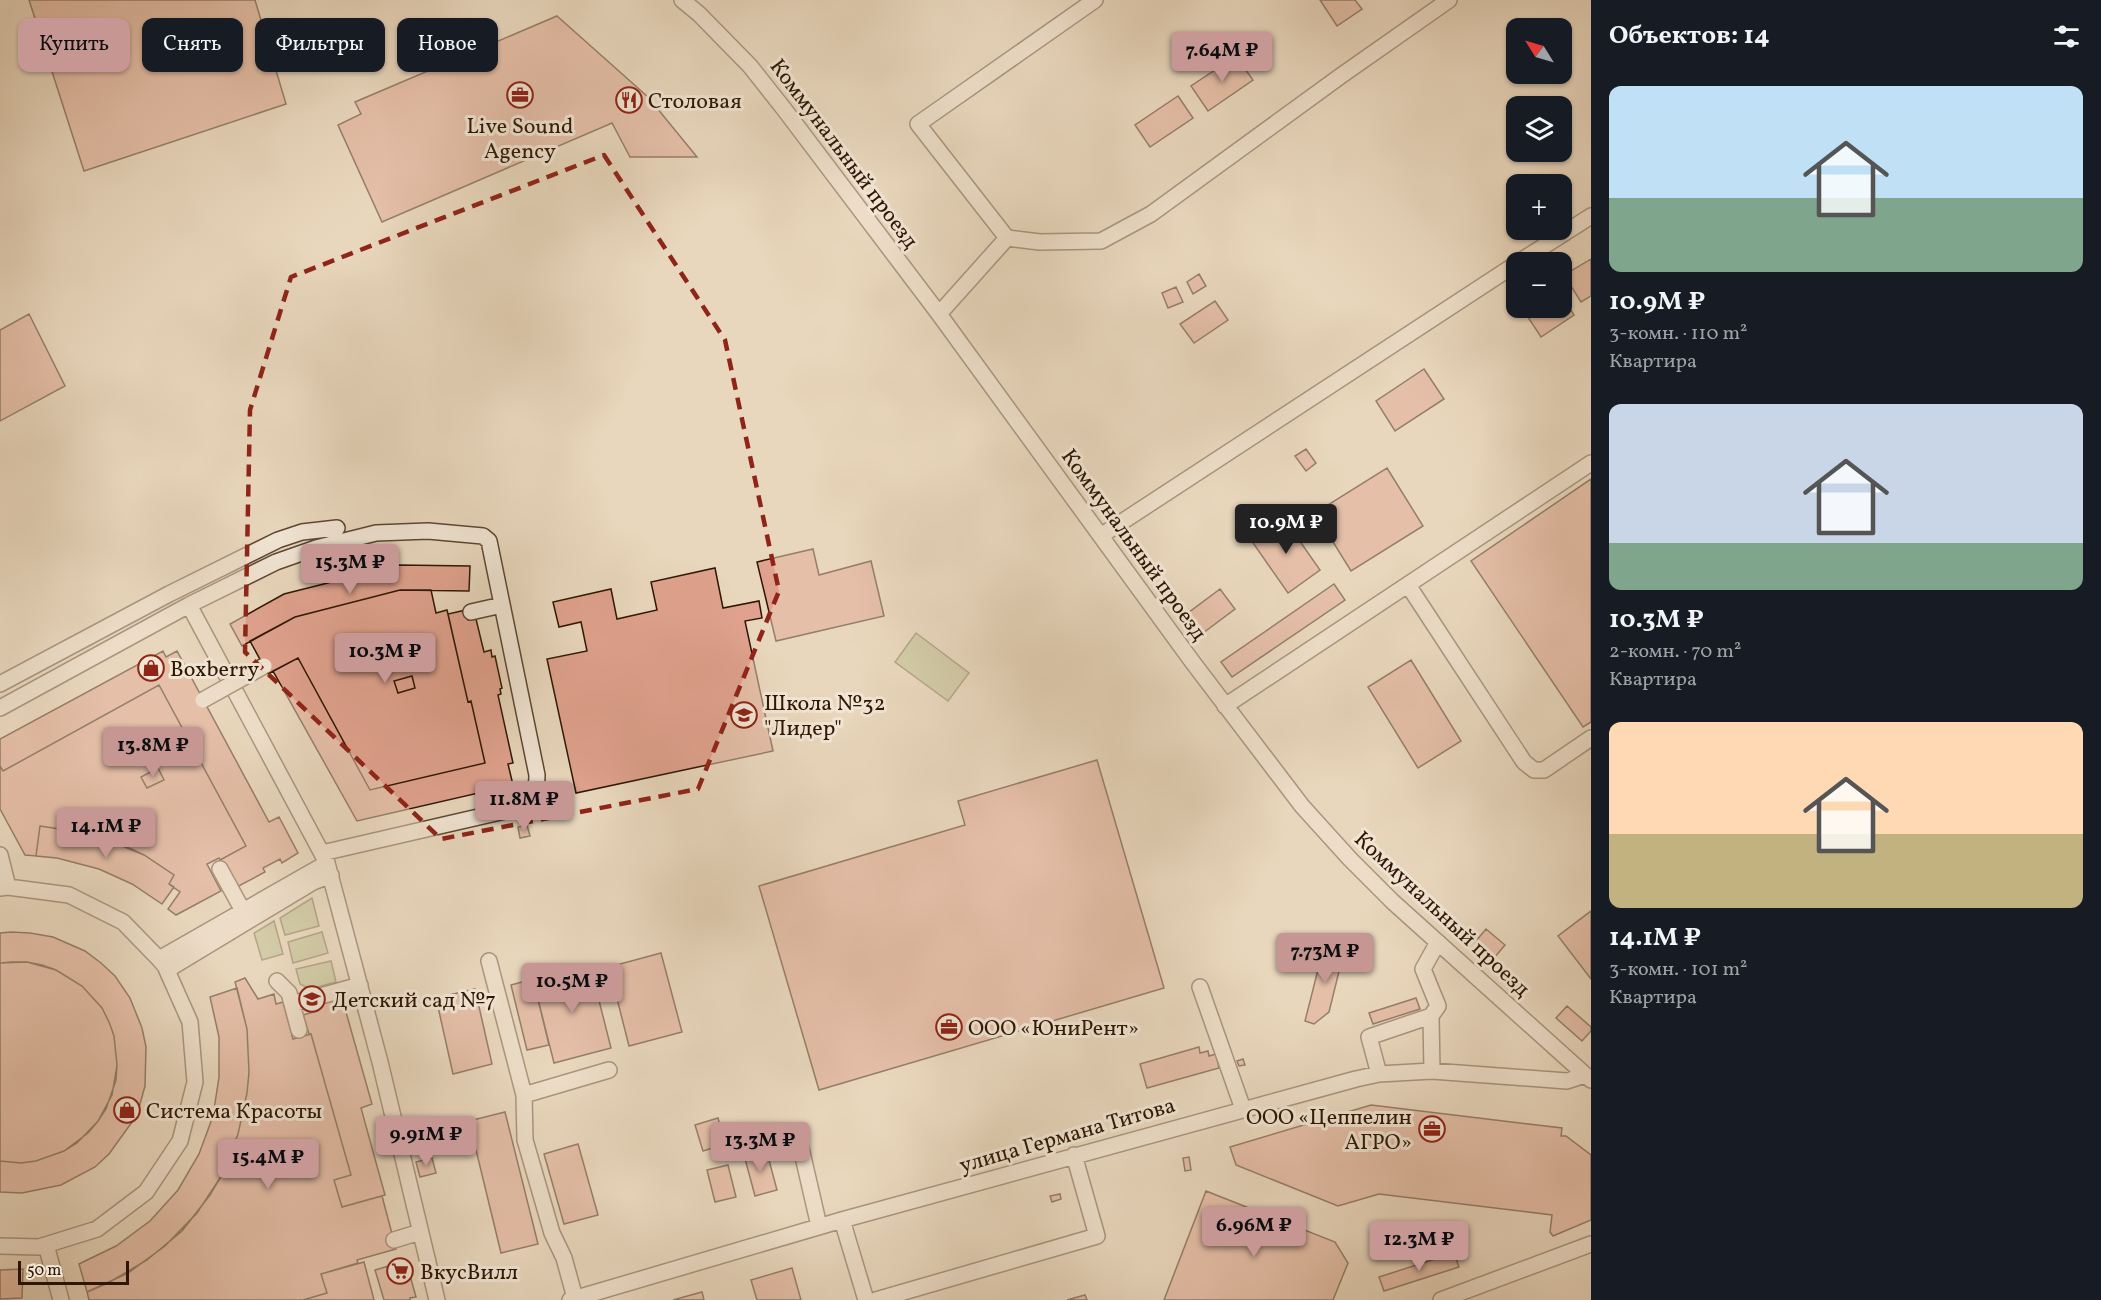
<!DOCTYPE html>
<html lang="ru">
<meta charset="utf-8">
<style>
body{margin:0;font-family:Vollkorn,serif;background:#242831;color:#f1f3f6;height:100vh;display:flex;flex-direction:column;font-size:22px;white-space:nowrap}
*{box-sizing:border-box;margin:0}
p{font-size:20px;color:#9ea1a6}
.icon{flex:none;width:33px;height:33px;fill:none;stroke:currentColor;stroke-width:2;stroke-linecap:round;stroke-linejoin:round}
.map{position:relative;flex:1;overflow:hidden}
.panel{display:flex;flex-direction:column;background:#171b24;width:510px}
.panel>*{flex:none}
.hud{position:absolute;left:18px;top:18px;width:570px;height:54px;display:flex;gap:12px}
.needle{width:39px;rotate:307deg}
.tools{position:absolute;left:1506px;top:18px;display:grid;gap:12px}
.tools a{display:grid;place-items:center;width:66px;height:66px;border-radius:12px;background:#171b24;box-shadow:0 2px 4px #0004;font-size:30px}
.scale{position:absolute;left:18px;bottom:15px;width:111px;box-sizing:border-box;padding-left:6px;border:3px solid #2e1603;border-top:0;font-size:16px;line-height:21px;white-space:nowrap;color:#2e1603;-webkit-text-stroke:4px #f1e5d4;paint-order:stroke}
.price{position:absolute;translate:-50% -51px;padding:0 14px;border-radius:6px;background:#c59692;color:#111;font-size:20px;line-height:39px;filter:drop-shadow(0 2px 3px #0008)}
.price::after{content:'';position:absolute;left:50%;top:36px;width:18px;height:14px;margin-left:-9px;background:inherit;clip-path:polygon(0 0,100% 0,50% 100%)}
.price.on{background:#222;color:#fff}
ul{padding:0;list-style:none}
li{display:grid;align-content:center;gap:12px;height:318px;padding:0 18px}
li span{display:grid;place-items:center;height:186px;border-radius:12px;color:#555}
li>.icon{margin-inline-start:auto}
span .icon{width:108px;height:108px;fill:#fffc;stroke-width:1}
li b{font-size:26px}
h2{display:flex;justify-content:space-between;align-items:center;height:72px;padding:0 18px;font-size:26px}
.pill{padding:0 21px;border-radius:12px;background:#171b24;box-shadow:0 2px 4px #0004;font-size:21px;line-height:54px}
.pill.on{background:#c59692;color:#111}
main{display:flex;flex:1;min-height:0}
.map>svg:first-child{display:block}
</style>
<main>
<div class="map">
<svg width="1591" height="1300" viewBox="0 0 1591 1300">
<rect width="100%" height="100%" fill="#e9d7bd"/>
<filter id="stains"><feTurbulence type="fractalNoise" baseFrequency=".00333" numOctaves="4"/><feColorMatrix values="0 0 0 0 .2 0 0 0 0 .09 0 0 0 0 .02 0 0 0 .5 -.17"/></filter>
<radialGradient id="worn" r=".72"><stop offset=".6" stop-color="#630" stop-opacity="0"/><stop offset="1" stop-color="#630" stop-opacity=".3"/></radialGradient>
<path fill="#b9be8f" stroke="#746a49" stroke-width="1.5" d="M916 633 969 673 948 701 895 662Z
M312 898 319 926 285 935 280 918Z
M274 921 283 954 262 960 254 933Z
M322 932 328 953 293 963 288 942Z
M331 961 336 982 310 989 300 984 296 969Z"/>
<path fill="#e0a28e" stroke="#2e1603" stroke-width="1.5" d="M29 0H255L286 104 84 171Z
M1320 0H1355L1362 9 1337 26Z
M557 16 648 97 697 157H630L612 123 382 222 338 125 361 114 355 102Z
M1236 56 1253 80 1208 111 1191 86Z
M1178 96 1193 118 1150 147 1135 125Z
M1591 259V296L1581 302 1564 275Z
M1199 274 1206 286 1193 294 1187 282Z
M1176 287 1183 302 1168 308 1162 293Z
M1562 296 1574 315 1541 337 1522 308H1562Z
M1215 301 1228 320 1194 343 1180 324Z
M29 314 65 386 0 421V330Z
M1424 369 1444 399 1395 431 1376 401Z
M1306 449 1316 463 1306 471 1295 456Z
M1387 468 1423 526 1351 571 1315 513Z
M1591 479V722L1583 727 1471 561Z
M1283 517 1320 570 1288 593 1251 540Z
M813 549 819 575 871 561 884 616 776 641 757 562Z
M399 565 470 566 469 591 400 590 295 617 242 646 230 624 284 594Z
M715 568 723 608 759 601 762 618 745 621 773 751 576 793 547 659 587 651 581 622 559 627 553 602 611 589 617 619 657 610 651 582Z
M1334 584 1345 600 1232 677 1221 662Z
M1220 589 1235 609 1203 633 1188 613Z
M400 590H431L436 613 447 610 468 702 471 701 485 763 370 790 298 658 268 674 250 641 295 617Z
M466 610 468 620 476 619 484 652 491 650 492 657 495 656 502 688 500 689 501 694 498 695 513 763 508 764 513 785 357 821 273 671 298 658 370 790 485 763 471 701 468 702 448 614Z
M163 651 166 657 177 651 269 822 279 817 298 853 282 863 280 859 263 868 265 872 235 888 220 860 246 846 159 685 3 771 0 766V739Z
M1411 660 1461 741 1418 768 1368 687Z
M412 676 415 688 398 693 394 681Z
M159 685 246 846 220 860 219 858 207 864 221 891 176 915 168 909 180 892 169 884 174 875 144 855 93 834 40 826 36 856 25 855 0 809V766L3 771Z
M1097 760 1164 988 819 1090 759 886 965 825 958 801Z
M158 768 164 780 147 788 141 777Z
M527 825 530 836 520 838 518 827Z
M40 826 93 834 127 847 144 855 174 875 169 884 174 887 162 904 132 884 99 869 57 858 36 856Z
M1591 911V979L1558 936Z
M1486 929 1505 945 1494 958 1475 942Z
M11 932 30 933 53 937 85 951 101 963 115 976 130 998 142 1028 146 1047 145 1086 140 1104 132 1122 109 1154 95 1167 61 1185 22 1193 0 1192V1161L21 1163 36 1161 64 1151 77 1143 98 1121 106 1109 116 1080 117 1065 114 1036 109 1022 102 1008 82 986 56 970 42 965 27 962 0 963V933Z
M1324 946 1344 951 1329 1012 1314 1024 1305 1021Z
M661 953 682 1032 629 1046 609 967Z
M12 962H27L56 970 82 986 102 1008 109 1022 114 1036 117 1065 112 1095 98 1121 88 1133 64 1151 36 1161 21 1163 0 1161V963Z
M590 965 611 1048 554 1063 533 979Z
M245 978 258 999 274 994 276 1004 283 1002 293 1039 311 1034 351 1175 334 1180 342 1207 382 1196 396 1249 357 1260 358 1263 321 1274 327 1293 303 1300H89L87 1292 108 1283 147 1260 182 1231 210 1195 222 1175 238 1134 247 1093 249 1072 247 1029 235 982Z
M533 979 549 1045 527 1050 511 985Z
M237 988 247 1029 249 1072 247 1093 238 1134 222 1175 197 1213 165 1246 128 1273 87 1292 79 1264 116 1246 150 1221 178 1190 199 1154 213 1116 219 1077V1037L210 997Z
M475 989 492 1064 453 1074 436 998Z
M342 998 372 1104 361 1108 385 1195 342 1207 334 1180 351 1175 311 1034H309L303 1015 317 1011 315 1006Z
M1416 998 1420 1009 1373 1024 1369 1013Z
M1567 1006 1591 1027V1031L1582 1041 1556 1018Z
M1199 1047 1200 1053 1208 1051 1209 1056 1216 1054 1219 1068 1147 1088 1140 1064Z
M1243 1059 1245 1065 1239 1066 1237 1061Z
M1371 1105 1562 1128 1561 1136H1566L1591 1155V1220L1553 1236 1550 1232 1552 1215 1379 1194 1338 1206 1236 1165 1230 1147Z
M505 1112 538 1244 501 1253 469 1121Z
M718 1118 725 1144 703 1151 695 1125Z
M578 1144 598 1215 564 1224 544 1154Z
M766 1149 777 1190 755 1196 744 1155Z
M1189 1157 1191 1170 1185 1171 1183 1158Z
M432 1158 436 1173 420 1177 416 1162Z
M728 1165 736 1197 715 1202 707 1170Z
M1206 1191 1335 1242 1348 1263 1333 1300H1164Z
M1060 1194 1061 1199 1052 1202 1050 1196Z
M1454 1253 1459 1267 1384 1291 1379 1277Z
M406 1261 416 1297 410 1298V1300H384L375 1270Z
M364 1262 374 1300H303L327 1293 321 1274Z
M792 1268 801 1300H757L751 1280Z
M23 1269 22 1298 0 1299V1270Z
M702 1292 704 1300H673Z
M1085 1295 1087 1300H1067Z"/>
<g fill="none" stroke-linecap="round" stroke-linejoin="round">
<g stroke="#5d4632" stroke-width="18">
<path id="minor" d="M682 0 699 14 750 66 784 109 939 314 1191 660 1302 806 1350 859 1393 902 1591 1080
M1007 238 1040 242 1101 241 1151 214 1342 75 1449 0
M1519 262 1591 216
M939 314 1007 238 918 124 1095 0
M1102 535 1516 264
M1408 585 1524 762 1534 770H1544L1591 738
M189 605 327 863 380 1062 437 1300
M471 612 502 605
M0 684 169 594 278 540 302 532 337 528
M1225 706 1591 463
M0 708 189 605 276 562 316 548 376 533 428 531 483 536 489 541 537 775C537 790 533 798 522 807L322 853
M0 855 8 887
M220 869 243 911
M0 888 8 887 69 895 123 922 159 959 165 966 190 1022 195 1082 180 1141 146 1192 97 1229 39 1247 0 1246
M159 959 327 863
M489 961 524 1095 525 1140 552 1233 564 1258 575 1298
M167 970 313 882 331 875
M277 981 289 993 292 1004 360 985
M1200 987 1243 1109
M292 1004 299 1030
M1431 1016 1438 1006 1423 969 1438 942
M1379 1074 1369 1037 1431 1016 1432 1071
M524 1095 609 1070
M801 1148 819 1226
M842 1220 866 1300
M394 1240 420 1232
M46 1245 61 1300
M570 1300 842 1220 1356 1079 1379 1074 1432 1071 1567 1081 1585 1075
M876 1300 1097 1236 1074 1155
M1441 1300 1591 1244"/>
</g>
<use href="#minor" stroke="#f1e5d4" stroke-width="15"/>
<g stroke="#5d4632" stroke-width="18" stroke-linecap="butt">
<path id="minor-bridge" d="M203 700 264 666"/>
</g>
<use href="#minor-bridge" stroke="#f1e5d4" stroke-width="15"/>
</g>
<path d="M0 0H1591V1300H0ZM604 155 725 340 779 591 698 789 441 839 245 652 250 410 291 277Z" fill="#e9d7bd" fill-opacity=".55" fill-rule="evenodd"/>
<path fill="none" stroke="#8f2418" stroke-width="4.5" stroke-dasharray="12 8" stroke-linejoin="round" d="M604 155 725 340 779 591 698 789 441 839 245 652 250 410 291 277Z"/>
<defs>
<g id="office-ring" transform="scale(1.35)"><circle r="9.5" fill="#f1e5d4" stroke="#8f2418" stroke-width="1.5"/><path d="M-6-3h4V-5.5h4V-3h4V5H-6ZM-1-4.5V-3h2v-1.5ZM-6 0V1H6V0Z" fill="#8f2418"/></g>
<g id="restaurant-ring" transform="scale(1.35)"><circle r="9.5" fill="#f1e5d4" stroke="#8f2418" stroke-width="1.5"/><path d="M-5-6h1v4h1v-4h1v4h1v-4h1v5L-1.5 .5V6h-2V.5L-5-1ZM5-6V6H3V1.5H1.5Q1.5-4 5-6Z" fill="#8f2418"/></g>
<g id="shop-ring" transform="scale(1.35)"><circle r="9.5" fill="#f1e5d4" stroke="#8f2418" stroke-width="1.5"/><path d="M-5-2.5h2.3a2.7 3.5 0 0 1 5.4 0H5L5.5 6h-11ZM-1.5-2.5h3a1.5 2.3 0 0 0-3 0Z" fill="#8f2418"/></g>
<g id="school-ring" transform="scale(1.35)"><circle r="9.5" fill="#f1e5d4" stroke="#8f2418" stroke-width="1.5"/><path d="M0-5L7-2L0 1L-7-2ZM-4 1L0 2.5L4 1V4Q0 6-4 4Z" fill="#8f2418"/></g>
<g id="supermarket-ring" transform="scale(1.35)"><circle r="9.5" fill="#f1e5d4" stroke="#8f2418" stroke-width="1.5"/><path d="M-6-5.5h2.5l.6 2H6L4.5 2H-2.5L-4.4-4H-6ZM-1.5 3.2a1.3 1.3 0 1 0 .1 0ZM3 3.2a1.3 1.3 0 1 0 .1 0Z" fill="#8f2418"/></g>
</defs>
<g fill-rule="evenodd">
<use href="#office-ring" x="520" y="95"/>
<use href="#restaurant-ring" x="629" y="100"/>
<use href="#shop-ring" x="151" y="668"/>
<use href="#school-ring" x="744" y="715"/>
<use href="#school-ring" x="312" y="999"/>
<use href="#office-ring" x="949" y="1027"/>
<use href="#shop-ring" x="127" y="1110"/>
<use href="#office-ring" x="1432" y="1129"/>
<use href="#supermarket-ring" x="400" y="1271"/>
</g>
<g text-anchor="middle" stroke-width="6" stroke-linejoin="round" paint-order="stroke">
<g font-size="22" fill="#2e1603" stroke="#f1e5d4" text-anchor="start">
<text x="648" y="108">Столовая</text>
<text x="520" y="133" text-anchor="middle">Live Sound<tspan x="520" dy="25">Agency</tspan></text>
<text x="170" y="676">Boxberry</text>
<text x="764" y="710">Школа №32<tspan x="764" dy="25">"Лидер"</tspan></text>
<text x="332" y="1007">Детский сад №7</text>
<text x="968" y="1035">ООО «ЮниРент»</text>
<text x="146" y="1118">Система Красоты</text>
<text x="1412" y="1124" text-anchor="end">ООО «Цеппелин<tspan x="1412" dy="25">АГРО»</tspan></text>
<text x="420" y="1279">ВкусВилл</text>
</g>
<g font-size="22" fill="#2e1603" stroke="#f1e5d4">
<text transform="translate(845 153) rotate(53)" y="8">Коммунальный проезд</text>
<text transform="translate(1135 544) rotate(54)" y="8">Коммунальный проезд</text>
<text transform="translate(1443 913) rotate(43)" y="8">Коммунальный проезд</text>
<text transform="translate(1067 1134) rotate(-16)" y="8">улица Германа Титова</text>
</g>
</g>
<rect width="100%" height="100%" filter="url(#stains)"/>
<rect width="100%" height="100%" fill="url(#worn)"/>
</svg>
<div class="tools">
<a><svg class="needle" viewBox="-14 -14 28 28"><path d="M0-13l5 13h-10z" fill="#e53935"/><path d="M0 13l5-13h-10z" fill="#9ea1a6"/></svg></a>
<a><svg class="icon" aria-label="layers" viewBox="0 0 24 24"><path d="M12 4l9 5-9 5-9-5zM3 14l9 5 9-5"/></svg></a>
<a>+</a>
<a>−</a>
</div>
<div class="scale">50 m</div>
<b class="price" style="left:1222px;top:83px">7.64M ₽</b>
<b class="price on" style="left:1286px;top:555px">10.9M ₽</b>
<b class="price" style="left:350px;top:595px">15.3M ₽</b>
<b class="price" style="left:385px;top:684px">10.3M ₽</b>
<b class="price" style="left:153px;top:778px">13.8M ₽</b>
<b class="price" style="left:524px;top:832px">11.8M ₽</b>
<b class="price" style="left:106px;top:859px">14.1M ₽</b>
<b class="price" style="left:1325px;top:984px">7.73M ₽</b>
<b class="price" style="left:572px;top:1014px">10.5M ₽</b>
<b class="price" style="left:426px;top:1167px">9.91M ₽</b>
<b class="price" style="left:760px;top:1173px">13.3M ₽</b>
<b class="price" style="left:268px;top:1190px">15.4M ₽</b>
<b class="price" style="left:1254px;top:1258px">6.96M ₽</b>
<b class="price" style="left:1419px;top:1272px">12.3M ₽</b>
<div class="hud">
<a class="pill on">Купить</a>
<a class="pill">Снять</a>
<a class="pill">Фильтры</a>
<a class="pill">Новое</a>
</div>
</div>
<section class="panel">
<h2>Объектов: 14<svg class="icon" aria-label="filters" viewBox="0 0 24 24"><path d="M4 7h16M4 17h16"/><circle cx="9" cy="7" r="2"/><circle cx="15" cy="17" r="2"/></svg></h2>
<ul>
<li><span style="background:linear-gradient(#bfe0f5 60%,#7fa58c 0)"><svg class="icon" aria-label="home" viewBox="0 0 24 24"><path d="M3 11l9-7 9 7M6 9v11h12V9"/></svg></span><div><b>10.9M ₽</b><p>3-комн. · 110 m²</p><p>Квартира</p></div></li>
<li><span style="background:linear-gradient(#c9d6e8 75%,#7fa58c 0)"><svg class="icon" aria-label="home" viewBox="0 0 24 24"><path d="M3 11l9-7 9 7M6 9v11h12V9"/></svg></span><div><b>10.3M ₽</b><p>2-комн. · 70 m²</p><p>Квартира</p></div></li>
<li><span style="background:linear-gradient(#ffd9b3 60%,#c2b280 0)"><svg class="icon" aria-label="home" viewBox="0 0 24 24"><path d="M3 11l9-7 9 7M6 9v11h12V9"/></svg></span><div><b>14.1M ₽</b><p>3-комн. · 101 m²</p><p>Квартира</p></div></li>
</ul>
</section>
</main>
